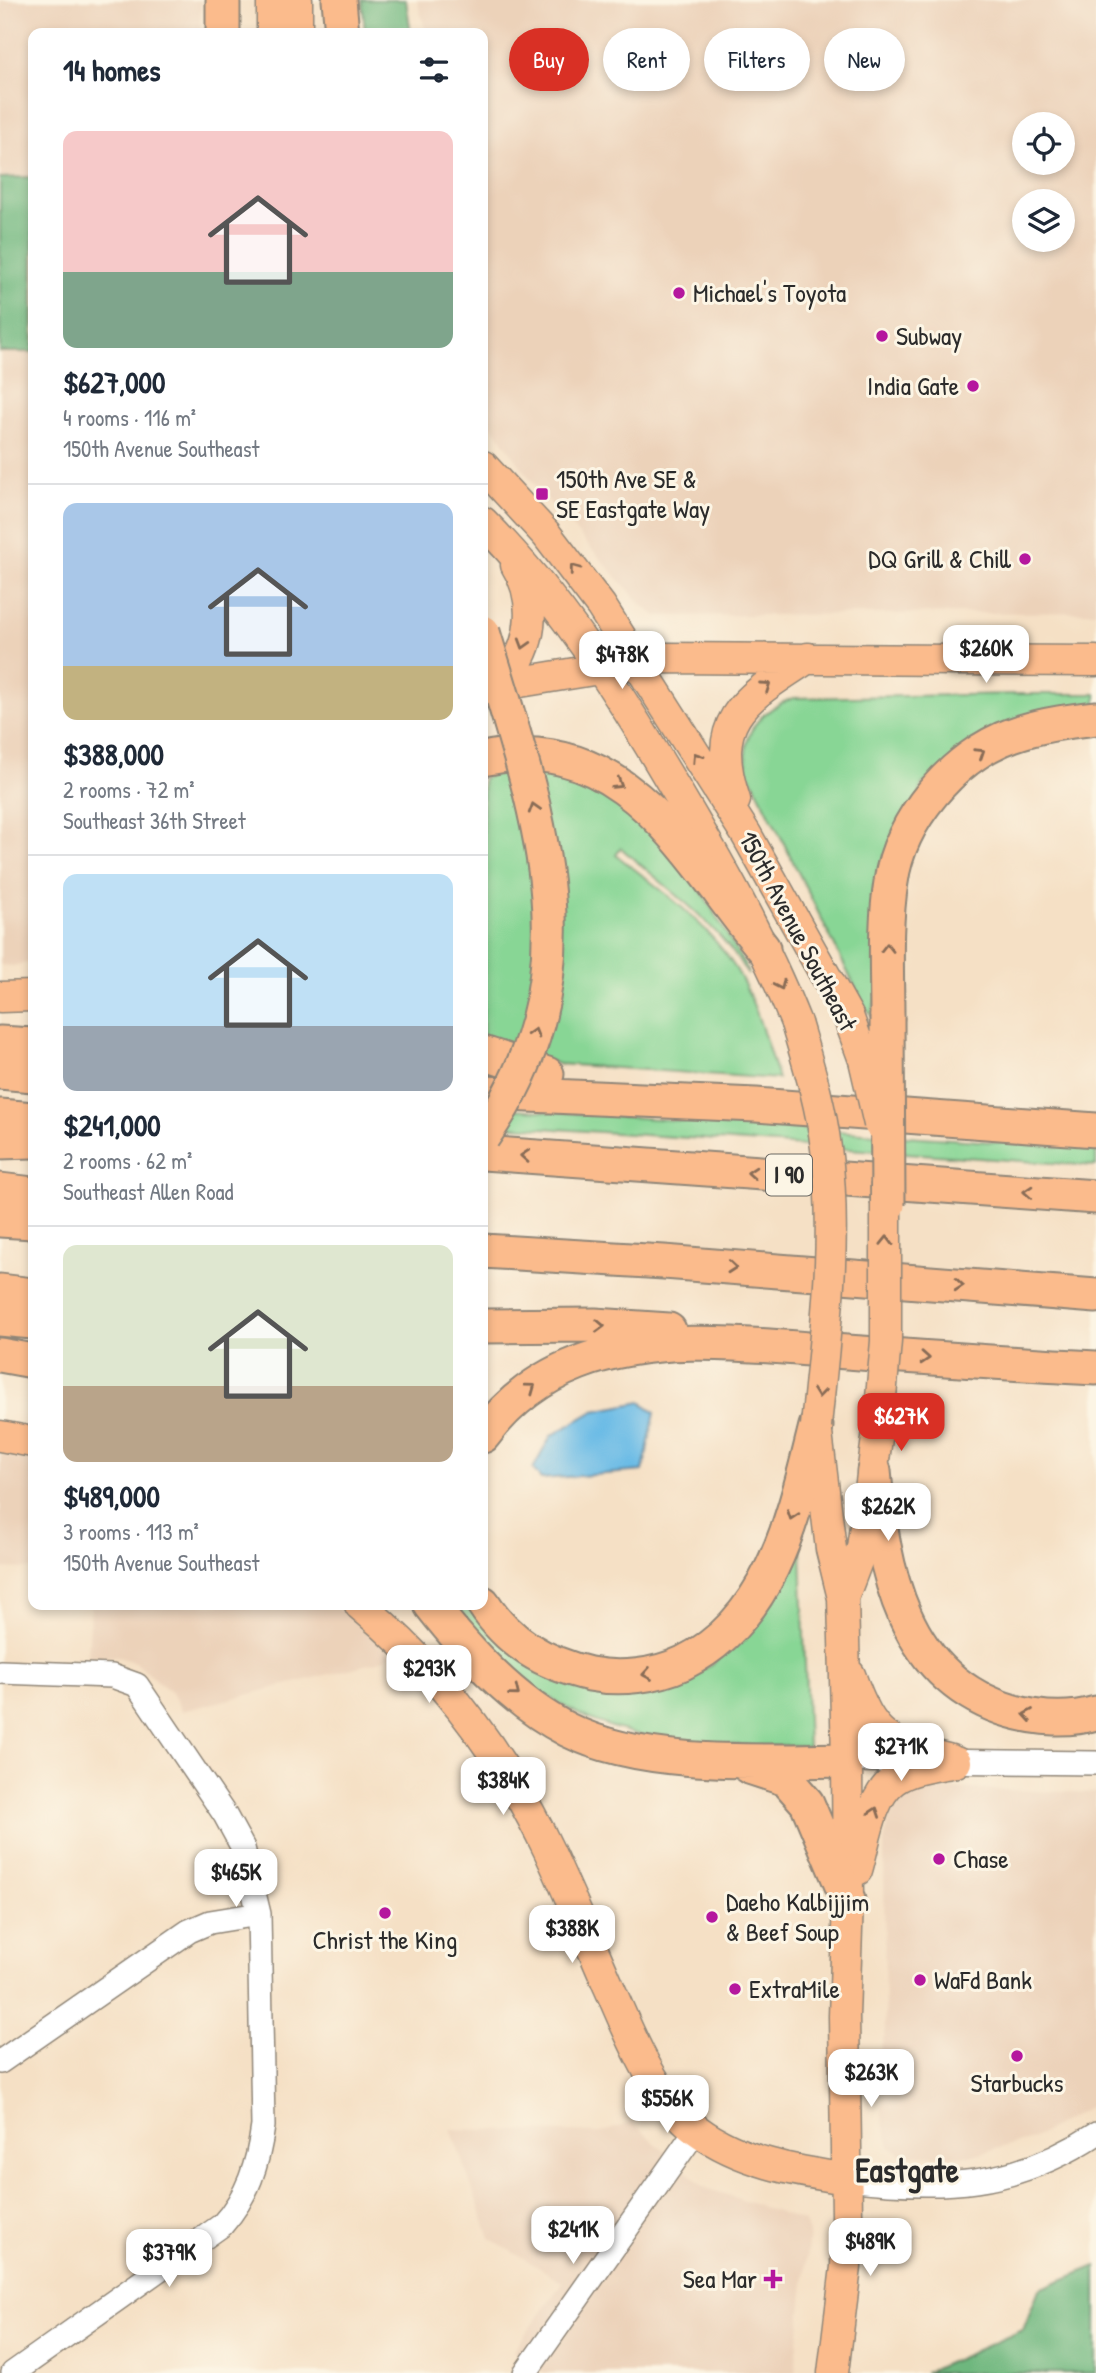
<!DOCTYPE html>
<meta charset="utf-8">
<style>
body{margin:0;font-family:"Patrick Hand",sans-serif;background:#f6f6f7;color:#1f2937;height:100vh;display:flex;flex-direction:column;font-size:26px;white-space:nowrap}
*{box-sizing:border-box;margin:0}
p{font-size:23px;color:#747a83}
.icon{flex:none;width:38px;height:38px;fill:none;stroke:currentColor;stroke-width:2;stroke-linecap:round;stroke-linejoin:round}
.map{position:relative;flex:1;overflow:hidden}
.panel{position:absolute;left:28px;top:28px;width:460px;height:1582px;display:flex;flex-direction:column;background:#fff;border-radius:14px;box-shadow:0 4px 10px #0003}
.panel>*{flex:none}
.banner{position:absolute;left:509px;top:28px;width:481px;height:63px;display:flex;gap:14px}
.buttons{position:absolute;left:1012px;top:112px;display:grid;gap:14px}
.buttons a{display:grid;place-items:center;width:63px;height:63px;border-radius:50%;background:#fff;box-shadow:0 4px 10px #0003;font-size:35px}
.price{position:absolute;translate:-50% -60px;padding:0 16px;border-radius:14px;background:#fff;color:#222;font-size:23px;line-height:46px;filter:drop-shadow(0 2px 4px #0008)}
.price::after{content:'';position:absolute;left:50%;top:42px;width:21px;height:16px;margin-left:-10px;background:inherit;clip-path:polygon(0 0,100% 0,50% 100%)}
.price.active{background:#d93025;color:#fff}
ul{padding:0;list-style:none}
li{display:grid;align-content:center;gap:14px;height:371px;padding:0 35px}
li+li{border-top:2px solid #e0e1e3}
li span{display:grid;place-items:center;height:217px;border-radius:14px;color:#555}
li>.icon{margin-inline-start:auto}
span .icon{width:126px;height:126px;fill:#fffc;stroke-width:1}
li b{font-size:30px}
h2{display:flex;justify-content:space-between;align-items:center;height:84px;padding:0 35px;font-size:30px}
.tag{padding:0 24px;border-radius:32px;background:#fff;box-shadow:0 4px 10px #0003;font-size:24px;line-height:63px}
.tag.active{background:#d93025;color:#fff}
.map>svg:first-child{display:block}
</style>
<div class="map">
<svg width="1096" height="2373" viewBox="0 0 1096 2373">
<rect width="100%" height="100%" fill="#fcf5e5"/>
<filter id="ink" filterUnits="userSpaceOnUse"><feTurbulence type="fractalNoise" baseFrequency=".0143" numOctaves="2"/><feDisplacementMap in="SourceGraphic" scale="14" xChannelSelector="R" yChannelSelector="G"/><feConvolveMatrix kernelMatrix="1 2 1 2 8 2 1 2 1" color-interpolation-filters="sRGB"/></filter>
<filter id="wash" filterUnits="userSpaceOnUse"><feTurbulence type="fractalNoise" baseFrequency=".00686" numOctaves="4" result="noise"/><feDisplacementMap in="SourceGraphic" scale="28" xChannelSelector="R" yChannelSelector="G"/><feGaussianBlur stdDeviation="1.57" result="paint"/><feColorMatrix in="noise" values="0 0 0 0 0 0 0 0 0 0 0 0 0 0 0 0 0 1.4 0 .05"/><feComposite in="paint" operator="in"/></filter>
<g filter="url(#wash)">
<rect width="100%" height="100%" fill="#f5e0c5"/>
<path fill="#ecd2b9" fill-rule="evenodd" d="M0 0H201L200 33H33V961L13 966 0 965Z
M417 0H1052L1096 3V612L656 616 642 605 536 487 483 413V33H426ZM1024 124H1062V163H1024ZM1024 201H1062V240H1024Z
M0 1453 33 1457V1569L0 1568Z
M91 1605H334L393 1654 377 1662 182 1711 172 1693 135 1662 115 1656 88 1658Z
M920 1787 1096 1793V2103L1032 2139 969 2156 902 2155 890 2146 882 2121 881 2046 885 2034 884 1843 889 1813 901 1795Z
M632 2122 704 2187 803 2221 809 2232 795 2373H544L513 2351 563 2282 490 2238 451 2129 601 2133Z"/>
<path fill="#88d695" stroke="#5a8060" stroke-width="2" d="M1022 694H1096V706L922 784 872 1016 865 1007 748 771C739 733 759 711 793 698Z
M558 766 627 804 702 892 746 967 748 975C717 921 666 888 621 848L616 855C659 888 707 922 736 969 756 1002 766 1042 778 1079L558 1064 483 1037V778L502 772Z
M483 1107 1096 1149V1166L498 1125Z
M801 1551 808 1747C689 1743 599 1750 504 1663 486 1647 471 1626 454 1607L472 1605 637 1692 674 1685 713 1664 772 1599 796 1555Z"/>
<path fill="#6eb77e" stroke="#4c7154" stroke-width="2" d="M362 0H406L411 33H365Z
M33 177V352H0V178Z
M1096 2266V2373H925L1023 2330 1039 2289Z"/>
<path fill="#6bbbe6" stroke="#4b7388" stroke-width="2" d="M641 1402 655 1413 643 1471 541 1479 533 1469 551 1436 594 1411Z"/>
</g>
<g filter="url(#ink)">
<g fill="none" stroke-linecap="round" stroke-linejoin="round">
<g stroke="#908678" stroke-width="26">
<path id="minor" d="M0 1672 112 1676 137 1685 225 1815 243 1848 259 1914 263 2126C258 2164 248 2196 222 2225L13 2373
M847 1760 1096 1763
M0 2062 189 1931 210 1922 259 1914
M847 2179C942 2190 1014 2188 1096 2134
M525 2373 697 2129"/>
</g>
<g stroke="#908678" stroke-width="33">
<path id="major" d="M272 0V33
M297 0V33
M483 466 546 534 601 606 746 834 848 1016
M483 522C559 598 615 687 669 778 716 857 762 937 796 1023
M487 690C495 683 505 677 512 669 534 640 536 596 516 565
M483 693 520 682 666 658 1096 661
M735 800C708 718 745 699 808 658
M0 997 33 996
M817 1433 831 1549 843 1598 847 1760 848 1900 844 2016 847 2215 846 2267 833 2373
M0 1436 33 1442
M843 1598 862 1548 878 1431
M360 1605C442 1673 503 1754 549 1851 570 1896 589 1941 609 1987 631 2036 652 2095 697 2130 740 2162 795 2171 847 2179
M850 1675C874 1741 887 1743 951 1760
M857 1870C865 1844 870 1797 894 1780 911 1768 936 1766 956 1762"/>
</g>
<g stroke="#908678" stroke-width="37">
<path id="highway" d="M339 0 342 33
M223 33V0
M483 759C625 728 687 857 763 948
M887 1017C887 972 884 927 891 882 899 821 953 756 1012 735 1039 725 1067 721 1096 718
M0 1043 33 1045
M483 1053 547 1074
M0 1072 33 1075
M483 1093 756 1105 1096 1130
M0 1116 33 1119
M0 1142 33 1141
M483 1153 1096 1197
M0 1190 33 1194
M0 1220 33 1222
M483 1251 664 1262 1096 1296
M0 1291 33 1295
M0 1319 33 1322
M483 1326 595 1325 669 1330
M0 1355 33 1361
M483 1436C508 1402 539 1378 578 1363 661 1331 761 1346 847 1352 930 1358 1013 1364 1096 1368
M874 1471C883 1569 902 1679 1011 1711 1038 1719 1069 1721 1096 1713
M483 1603C509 1643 543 1663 590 1674 620 1680 655 1676 683 1663 773 1619 794 1514 816 1426
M431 1605C468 1652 513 1702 568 1730 644 1768 763 1761 847 1760
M749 1767 786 1779 807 1803 848 1900"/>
</g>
<use href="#minor" stroke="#fff" stroke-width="23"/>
<use href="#major" stroke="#fbbb8c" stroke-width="30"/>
<use href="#highway" stroke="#fbbb8c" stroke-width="33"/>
<g stroke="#908678" stroke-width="33" stroke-linecap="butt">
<path id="major-bridge" d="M848 1016 864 1060 879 1124
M796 1023C808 1064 821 1105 826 1148 838 1239 825 1335 816 1426
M878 1431 886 1341V1183"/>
</g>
<g stroke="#908678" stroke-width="37" stroke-linecap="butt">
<path id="highway-bridge" d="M483 632C536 809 601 968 483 1137
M887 1017 888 1205"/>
</g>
<use href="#major-bridge" stroke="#fbbb8c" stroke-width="30"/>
<use href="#highway-bridge" stroke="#fbbb8c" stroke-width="33"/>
</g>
<defs><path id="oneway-chevron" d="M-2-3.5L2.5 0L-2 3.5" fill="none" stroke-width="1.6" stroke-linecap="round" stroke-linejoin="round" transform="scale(1.75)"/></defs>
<g stroke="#896c57">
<use href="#oneway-chevron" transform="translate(574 569) rotate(-127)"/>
<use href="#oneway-chevron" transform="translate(524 644) rotate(107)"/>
<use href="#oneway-chevron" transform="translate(766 686) rotate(-35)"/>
<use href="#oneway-chevron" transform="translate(980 753) rotate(-33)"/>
<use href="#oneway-chevron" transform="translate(697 757) rotate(-123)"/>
<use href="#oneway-chevron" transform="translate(618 784) rotate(32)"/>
<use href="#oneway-chevron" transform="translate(534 808) rotate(-107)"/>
<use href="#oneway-chevron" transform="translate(887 948) rotate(-90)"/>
<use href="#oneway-chevron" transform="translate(780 985) rotate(65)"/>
<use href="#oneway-chevron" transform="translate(534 1033) rotate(-74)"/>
<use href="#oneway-chevron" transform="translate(525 1156) rotate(-176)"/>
<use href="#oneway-chevron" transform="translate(752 1173) rotate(-176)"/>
<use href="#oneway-chevron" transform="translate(1028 1192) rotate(-176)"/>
<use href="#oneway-chevron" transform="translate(887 1241) rotate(-89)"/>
<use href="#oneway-chevron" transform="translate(732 1267) rotate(5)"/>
<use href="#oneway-chevron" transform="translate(959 1285) rotate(5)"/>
<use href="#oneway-chevron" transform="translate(600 1326) rotate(2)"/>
<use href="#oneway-chevron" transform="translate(925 1358) rotate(4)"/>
<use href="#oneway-chevron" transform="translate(531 1388) rotate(-36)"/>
<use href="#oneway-chevron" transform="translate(819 1393) rotate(96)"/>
<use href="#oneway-chevron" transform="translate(792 1515) rotate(109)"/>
<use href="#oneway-chevron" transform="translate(647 1674) rotate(170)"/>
<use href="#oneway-chevron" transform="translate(515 1692) rotate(39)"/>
<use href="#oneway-chevron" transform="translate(1028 1715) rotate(-170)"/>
<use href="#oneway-chevron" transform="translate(875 1812) rotate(-71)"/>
</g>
</g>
<g fill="#b5179e" stroke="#fcf5e5" stroke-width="2.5">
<circle cx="679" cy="293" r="7"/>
<circle cx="882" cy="336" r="7"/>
<circle cx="973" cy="386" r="7"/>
<rect x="535" y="487" width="14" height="14" rx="3.5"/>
<circle cx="1025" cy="559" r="7"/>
<circle cx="939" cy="1859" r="7"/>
<circle cx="385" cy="1913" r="7"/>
<circle cx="712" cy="1917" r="7"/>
<circle cx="920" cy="1980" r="7"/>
<circle cx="735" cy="1989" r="7"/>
<circle cx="1017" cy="2056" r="7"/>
<path d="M769.5 2268.5h7v7h7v7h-7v7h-7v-7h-7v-7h7z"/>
</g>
<g text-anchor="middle" stroke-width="6" stroke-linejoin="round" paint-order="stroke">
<rect fill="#fcf5e5" stroke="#6a6863" stroke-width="2" x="766" y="1154.5" width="46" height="41" rx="5"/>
<g font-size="24" font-weight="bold" fill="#2b2b2b">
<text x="789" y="1183">I 90</text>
</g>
<g font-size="26" fill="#2b2b2b" stroke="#fcf5e5" text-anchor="start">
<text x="693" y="302">Michael's Toyota</text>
<text x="896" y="345">Subway</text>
<text x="959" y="395" text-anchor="end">India Gate</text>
<text x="556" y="488">150th Ave SE &amp;<tspan x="556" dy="30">SE Eastgate Way</tspan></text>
<text x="1011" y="568" text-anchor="end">DQ Grill &amp; Chill</text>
<text x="953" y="1868">Chase</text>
<text x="726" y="1911">Daeho Kalbijjim<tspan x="726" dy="30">&amp; Beef Soup</tspan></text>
<text x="385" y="1949" text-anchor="middle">Christ the King</text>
<text x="934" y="1989">WaFd Bank</text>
<text x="749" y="1998">ExtraMile</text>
<text x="1017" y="2092" text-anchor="middle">Starbucks</text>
<text x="757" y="2288" text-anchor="end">Sea Mar</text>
</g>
<g font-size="26" fill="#2b2b2b" stroke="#fcf5e5">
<text transform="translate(798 931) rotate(62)" y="9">150th Avenue Southeast</text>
</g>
<g font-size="33" font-weight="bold" fill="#2b2b2b" stroke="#fcf5e5">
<text x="907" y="2182">Eastgate</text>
</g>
</g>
</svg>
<div class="buttons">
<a><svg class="icon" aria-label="locate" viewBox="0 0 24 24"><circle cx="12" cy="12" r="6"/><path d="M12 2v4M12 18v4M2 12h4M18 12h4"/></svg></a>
<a><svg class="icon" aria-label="layers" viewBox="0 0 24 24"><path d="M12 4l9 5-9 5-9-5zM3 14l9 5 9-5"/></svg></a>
</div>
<b class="price" style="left:986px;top:685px">$260K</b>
<b class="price" style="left:622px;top:691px">$478K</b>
<b class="price active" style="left:901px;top:1453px">$627K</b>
<b class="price" style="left:888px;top:1543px">$262K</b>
<b class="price" style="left:429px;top:1705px">$293K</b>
<b class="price" style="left:901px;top:1783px">$271K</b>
<b class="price" style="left:503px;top:1817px">$384K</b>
<b class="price" style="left:236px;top:1909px">$465K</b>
<b class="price" style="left:572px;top:1965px">$388K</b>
<b class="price" style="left:871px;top:2109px">$263K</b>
<b class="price" style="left:667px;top:2135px">$556K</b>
<b class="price" style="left:573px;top:2266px">$241K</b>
<b class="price" style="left:870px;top:2278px">$489K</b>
<b class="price" style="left:169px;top:2289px">$379K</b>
<div class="banner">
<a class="tag active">Buy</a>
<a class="tag">Rent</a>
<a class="tag">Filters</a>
<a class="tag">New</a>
</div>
<section class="panel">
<h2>14 homes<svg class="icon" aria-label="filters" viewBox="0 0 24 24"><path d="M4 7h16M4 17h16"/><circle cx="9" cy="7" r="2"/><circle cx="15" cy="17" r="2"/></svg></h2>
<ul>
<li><span style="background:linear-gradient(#f6c9c9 65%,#7fa58c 0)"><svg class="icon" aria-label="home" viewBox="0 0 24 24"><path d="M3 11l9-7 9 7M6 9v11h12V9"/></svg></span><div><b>$627,000</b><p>4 rooms · 116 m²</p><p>150th Avenue Southeast</p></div></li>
<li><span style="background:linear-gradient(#a9c7e8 75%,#c2b280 0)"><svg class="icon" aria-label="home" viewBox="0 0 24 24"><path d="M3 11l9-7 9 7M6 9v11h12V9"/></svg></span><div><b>$388,000</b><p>2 rooms · 72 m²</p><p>Southeast 36th Street</p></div></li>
<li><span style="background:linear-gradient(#bfe0f5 70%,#9aa5b1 0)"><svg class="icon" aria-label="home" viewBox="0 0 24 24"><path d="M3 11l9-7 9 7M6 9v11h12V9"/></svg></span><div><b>$241,000</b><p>2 rooms · 62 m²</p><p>Southeast Allen Road</p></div></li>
<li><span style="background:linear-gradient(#dfe7d0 65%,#b9a48a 0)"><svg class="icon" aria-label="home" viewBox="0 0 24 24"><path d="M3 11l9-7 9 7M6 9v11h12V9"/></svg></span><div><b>$489,000</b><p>3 rooms · 113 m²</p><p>150th Avenue Southeast</p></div></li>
</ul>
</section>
</div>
